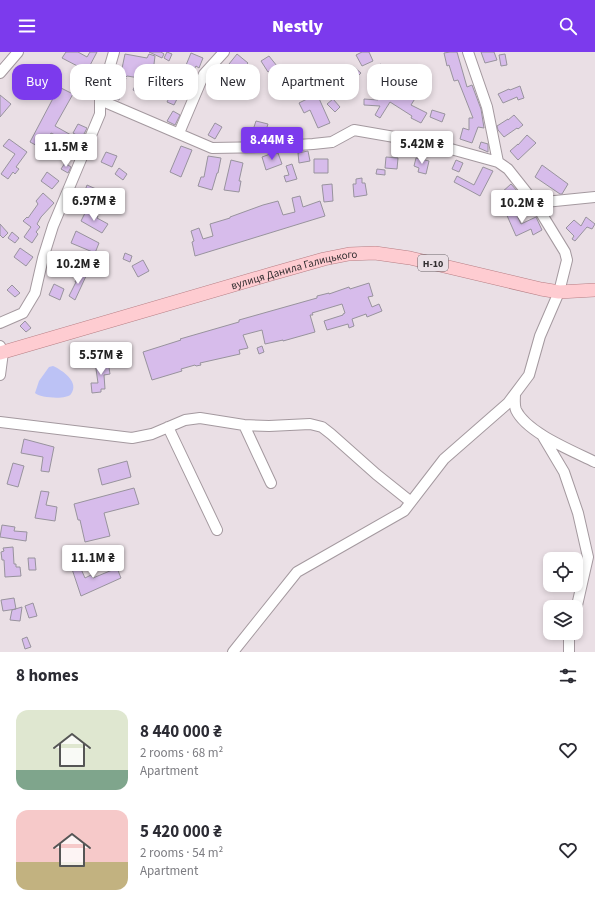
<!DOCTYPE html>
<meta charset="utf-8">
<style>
body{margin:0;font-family:"Source Sans 3",sans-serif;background:#f2f2f3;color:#2b2b33;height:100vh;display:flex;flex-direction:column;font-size:15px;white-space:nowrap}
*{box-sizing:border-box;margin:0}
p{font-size:13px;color:#7c7c81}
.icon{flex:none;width:22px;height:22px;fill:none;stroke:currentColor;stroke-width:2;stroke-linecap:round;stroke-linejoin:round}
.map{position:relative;height:600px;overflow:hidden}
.sheet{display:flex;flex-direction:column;background:#fff;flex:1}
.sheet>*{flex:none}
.hud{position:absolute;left:12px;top:12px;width:571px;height:36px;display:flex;gap:8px}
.buttons{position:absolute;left:543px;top:500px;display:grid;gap:8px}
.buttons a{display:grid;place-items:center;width:40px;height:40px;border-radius:8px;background:#fff;box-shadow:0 2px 6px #0003;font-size:20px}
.price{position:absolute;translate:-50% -34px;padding:0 9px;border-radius:4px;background:#fff;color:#222;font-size:13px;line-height:26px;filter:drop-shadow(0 1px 2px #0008)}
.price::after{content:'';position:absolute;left:50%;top:24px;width:12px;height:9px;margin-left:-6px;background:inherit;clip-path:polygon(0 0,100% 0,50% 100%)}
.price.selected{background:#7c3aed;color:#fff}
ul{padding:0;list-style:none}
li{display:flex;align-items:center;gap:12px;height:100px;padding:0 16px}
li span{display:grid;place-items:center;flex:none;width:112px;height:80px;border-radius:12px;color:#555}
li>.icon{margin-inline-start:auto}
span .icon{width:48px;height:48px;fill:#fffc;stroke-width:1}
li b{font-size:17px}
h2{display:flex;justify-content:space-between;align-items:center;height:48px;padding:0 16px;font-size:17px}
.chip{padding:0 14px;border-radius:12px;background:#fff;box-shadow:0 2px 6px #0003;font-size:14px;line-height:36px}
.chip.selected{background:#7c3aed;color:#fff}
header{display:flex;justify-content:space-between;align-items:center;height:52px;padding:0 16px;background:#7c3aed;color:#fff;font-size:18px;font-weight:800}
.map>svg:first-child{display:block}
</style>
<header><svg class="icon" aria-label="menu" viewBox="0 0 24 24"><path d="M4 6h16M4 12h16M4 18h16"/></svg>Nestly<svg class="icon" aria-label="search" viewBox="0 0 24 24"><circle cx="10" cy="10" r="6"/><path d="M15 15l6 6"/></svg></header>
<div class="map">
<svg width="595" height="600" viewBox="0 0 595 600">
<rect width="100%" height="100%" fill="#eadfe5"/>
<path fill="#bcc2f5" d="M53 314C62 318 80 330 71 342 67 348 40 346 35 341L39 329 49 315Z"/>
<path fill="#d7bceb" stroke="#98939d" d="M66 0H78L87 5 90 0H97L87 19 62 6Z
M149 0H161L164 2 162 6Z
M167 0 172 2 169 9 164 6Z
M362 0H369L373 9 362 14 356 3Z
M450 0H457L467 35 472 33 481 57 484 76 478 75 472 91 460 87 463 76 469 78V66H473L458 28 454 29 449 13 447 14 444 1Z
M481 0H494L497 8 485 11Z
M191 1 203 6 199 16 196 14 187 30 184 28 183 31 172 24 178 14 184 18Z
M125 2 147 6 149 2 155 4 152 28 127 24 126 25H123L126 26 119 48 108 44 114 24 120 26Z
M237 2 248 11 240 20 229 12Z
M505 2 507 13 501 14 499 3Z
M269 4 277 14 268 20 261 9Z
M380 12 386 15 378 31 372 28Z
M353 14 361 21 357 25 349 18Z
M223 20 233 26 226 38 216 33Z
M252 23 257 25 254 32 249 28Z
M136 32 144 36 140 42 133 38Z
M273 32 279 37 276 42 270 39Z
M385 34 400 42 403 37 416 45 411 53 427 61 421 71 411 66 412 64 390 50 380 66 375 63 380 54 364 53V47L378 48Z
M520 34 524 46 518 48 517 45 503 51 498 42 509 37 510 38Z
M59 35 73 42 55 74 71 83 67 89 51 81 43 97 30 90Z
M317 42 330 71 318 76 310 58 304 61 299 51Z
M0 43 11 52 0 65Z
M170 44 177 47 174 53 167 50Z
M333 47 340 55 335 60 327 52Z
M432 58 445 62 442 70 430 65Z
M173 59 180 63 175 73 167 69Z
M514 63 523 73 518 77 517 76 504 85 498 78 497 74 508 67V68Z
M256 69 268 72 264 84 252 81Z
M215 71 222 75 215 87 208 83Z
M78 72 87 76 82 86 73 81Z
M280 76 287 80 284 87 275 88Z
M527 83 536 91 518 108 510 99 518 92V93Z
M9 87 27 100 16 115 19 117 15 122 13 120 8 127 1 122 15 102 3 94Z
M481 90 488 92V100L479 96Z
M181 94 192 98 181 125 170 120Z
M308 99 310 109 299 111 298 101Z
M106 100 117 104 112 115 101 110Z
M273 101H278L282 112 266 118 262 105Z
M208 104 221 106 218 121H217L212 138 198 134 201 125H204Z
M386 105 398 106 397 117 385 116Z
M416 106 429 109 426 122 418 120 419 116 414 114Z
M314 107H328V121H314Z
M231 108 243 111 239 129H241L239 140 224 138Z
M456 108 463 111 459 120 452 117Z
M65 111 71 115 68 121 61 117Z
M292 112 297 127 286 130 284 124 289 123 286 114Z
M542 113 568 132 562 142H560L535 125Z
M483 115 493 119 480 144 469 138 454 130 457 124 474 133Z
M119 116 127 122 123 128 115 122Z
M377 117 385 118V123L376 122Z
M47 120 59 129 52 137 41 129Z
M362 126V131H365L367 143 354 145 353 132H356V127Z
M332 132 333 149 324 150 322 133Z
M511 132 518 140 509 149 501 141Z
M87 133 103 140 105 137 110 140 106 148 93 141 90 147 83 144Z
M43 141 54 151 41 165 37 172 40 175 36 180 38 182 32 191 24 185 31 175 23 169 27 165 28 166 38 152 36 149Z
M300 144 303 155 320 149 325 164 195 204 192 190 194 189 191 179 199 176 203 187 213 184 210 172 230 166V165L263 153 278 149 283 163 295 160 292 146Z
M513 155 521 172 536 165 542 178 533 183 531 177 516 184 505 159Z
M86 159 98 164 97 166 108 172 102 181 81 169Z
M586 165 595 172 592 177 587 175 575 189 572 187 574 184 566 176 574 168 581 174Z
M0 172 8 181 3 186 0 183Z
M76 179 99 191 95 201 71 191Z
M12 180 19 186 15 191 8 186Z
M20 196 33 205 26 214 14 205Z
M125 201 132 204 130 210 123 207Z
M62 208 72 212 68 223 58 220Z
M143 208 149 219 138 225 132 214Z
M80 219 87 222 75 248 69 244 76 230H75Z
M369 231 373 244 368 245 372 255 379 252 382 259 367 265 366 262 352 267 354 274 349 276 348 272 327 278 324 269 343 263V262L345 261 342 252 312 261 313 263H310L315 280 283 289V288L265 292 262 278 243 283 248 296 239 298 240 302 200 311 201 313 196 314 195 313 181 317 182 319 152 328 143 300 181 288 180 287 239 270V268L317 246V244L329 241V242L349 235 350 237Z
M54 232 64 237 60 248 49 243Z
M12 233 20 241 15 245 7 238Z
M25 269 31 276 26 280 20 274Z
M262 294 264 300 259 302 257 296Z
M108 309 110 322 104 323 105 337H101V340L92 341 91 331H98L95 310Z
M24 387 54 395 49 420 41 419 43 405 21 401Z
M127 409 131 425 102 433 98 417Z
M13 411 24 414 18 435 7 432Z
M134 436 139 452 104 461 110 484 85 490 80 468H78L74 452Z
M41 439 49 440 46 453 57 455 55 469 35 466Z
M2 473 15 475 14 479 27 480 26 489 0 485Z
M13 495 14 512H16V515H20L21 524 5 525 4 508H2L1 500 4 499 3 496Z
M28 506H35L36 518H29Z
M77 508 85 526 91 523 93 526 117 516 121 526 81 544 70 511Z
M14 546 16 557 3 559 1 548Z
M33 551 37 564 29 566 25 554Z
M22 555 20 569 10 568 12 558Z
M27 585 31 595 25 597 22 587Z"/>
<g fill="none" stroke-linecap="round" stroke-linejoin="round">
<g stroke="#a4999f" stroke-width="12">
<path id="minor" d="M468 0 487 55 498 110
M0 21 18 0
M100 48 212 96 266 95 313 92 332 90 354 78 429 91 498 110 508 117 535 151 565 200 567 208 559 240 540 284 529 323 508 351 444 407 404 459 297 520 233 600
M179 81 204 22 224 0
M535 151 595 145
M0 271 23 261 35 241 43 206 53 174 100 62V48L114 0
M0 294 3 300 0 323
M515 342C515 347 514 353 516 358 527 381 573 399 595 410
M0 370 132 386 152 382 185 368 200 366 244 373 269 374 310 372 322 375 331 382 376 422 411 450
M244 373 271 431
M168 375 217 478
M542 383 564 420 578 461 588 505 576 558
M569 581V600"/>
</g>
<g stroke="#b67e84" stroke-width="14">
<g id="major">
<path id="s1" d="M0 301 271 222 324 207 349 202 375 201 410 206 541 237 559 240 595 238"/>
</g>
</g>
<use href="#minor" stroke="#fff" stroke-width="10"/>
<use href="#major" stroke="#feccd1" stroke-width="13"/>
</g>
<g text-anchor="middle" stroke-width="4" stroke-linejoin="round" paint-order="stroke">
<rect fill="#eadfe5" stroke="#686266" stroke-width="1" x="418" y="203" width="30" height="16" rx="3"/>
<g font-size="10" font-weight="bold" fill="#312d2f">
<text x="433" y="215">Н-10</text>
</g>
<g font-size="11" fill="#312d2f" stroke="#eadfe5">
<text dy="4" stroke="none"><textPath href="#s1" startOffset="306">вулиця Данила Галицького</textPath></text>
</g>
</g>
</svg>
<div class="buttons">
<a><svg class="icon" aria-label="locate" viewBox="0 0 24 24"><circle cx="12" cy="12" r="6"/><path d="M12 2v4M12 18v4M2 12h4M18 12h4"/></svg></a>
<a><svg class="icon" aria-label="layers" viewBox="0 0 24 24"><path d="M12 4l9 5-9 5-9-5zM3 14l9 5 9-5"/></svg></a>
</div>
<b class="price selected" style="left:272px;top:109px">8.44M ₴</b>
<b class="price" style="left:422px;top:113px">5.42M ₴</b>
<b class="price" style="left:66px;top:116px">11.5M ₴</b>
<b class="price" style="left:94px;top:170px">6.97M ₴</b>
<b class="price" style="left:522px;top:172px">10.2M ₴</b>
<b class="price" style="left:78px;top:233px">10.2M ₴</b>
<b class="price" style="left:101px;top:324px">5.57M ₴</b>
<b class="price" style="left:93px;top:527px">11.1M ₴</b>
<div class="hud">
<a class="chip selected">Buy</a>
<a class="chip">Rent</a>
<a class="chip">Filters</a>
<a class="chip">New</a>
<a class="chip">Apartment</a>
<a class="chip">House</a>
</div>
</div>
<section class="sheet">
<h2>8 homes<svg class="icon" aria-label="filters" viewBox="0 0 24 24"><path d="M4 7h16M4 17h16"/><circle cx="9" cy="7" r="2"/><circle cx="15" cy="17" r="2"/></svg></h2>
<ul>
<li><span style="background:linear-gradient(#dfe7d0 75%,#7fa58c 0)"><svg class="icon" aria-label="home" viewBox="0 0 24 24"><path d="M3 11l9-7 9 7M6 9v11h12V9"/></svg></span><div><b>8 440 000 ₴</b><p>2 rooms · 68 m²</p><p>Apartment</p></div><svg class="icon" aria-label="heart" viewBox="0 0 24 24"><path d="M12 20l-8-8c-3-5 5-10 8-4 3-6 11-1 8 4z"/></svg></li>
<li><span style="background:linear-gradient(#f6c9c9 65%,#c2b280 0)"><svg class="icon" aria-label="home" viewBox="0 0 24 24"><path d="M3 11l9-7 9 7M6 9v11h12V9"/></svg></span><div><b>5 420 000 ₴</b><p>2 rooms · 54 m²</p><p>Apartment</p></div><svg class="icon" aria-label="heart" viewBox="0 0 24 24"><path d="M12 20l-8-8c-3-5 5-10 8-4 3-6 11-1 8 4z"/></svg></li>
</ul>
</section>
